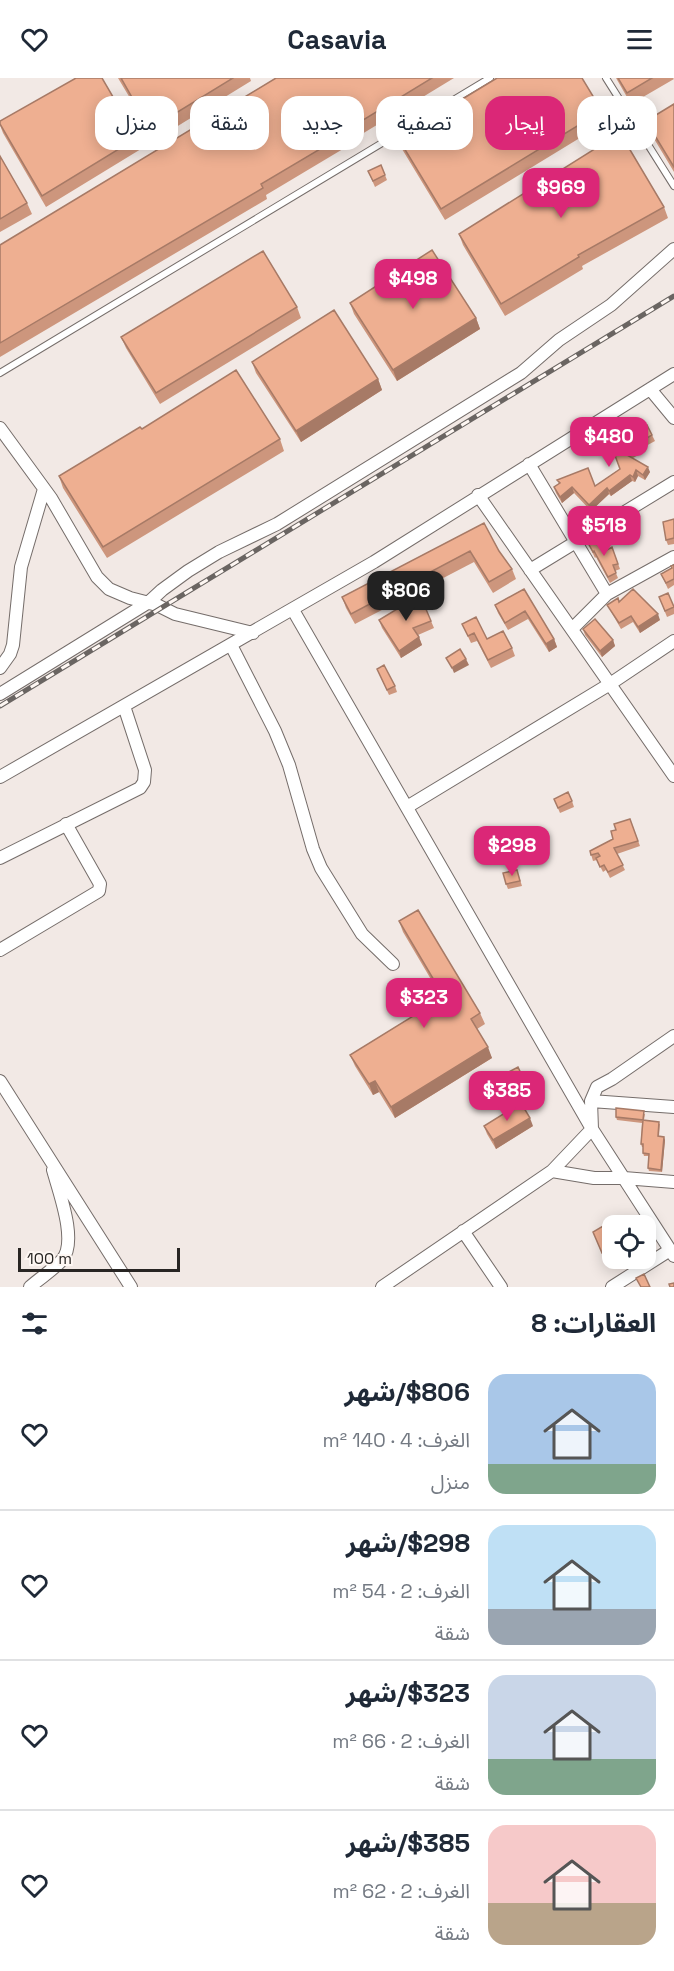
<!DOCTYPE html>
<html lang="ar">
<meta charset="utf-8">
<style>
body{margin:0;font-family:"Space Grotesk","Noto Sans Arabic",sans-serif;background:#f6f6f7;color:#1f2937;direction:rtl;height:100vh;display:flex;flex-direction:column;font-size:22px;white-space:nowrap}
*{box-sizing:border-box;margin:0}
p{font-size:20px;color:#747a83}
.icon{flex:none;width:33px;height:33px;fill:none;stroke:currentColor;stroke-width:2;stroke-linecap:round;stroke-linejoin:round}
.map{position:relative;height:1209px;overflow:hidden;direction:ltr}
.panel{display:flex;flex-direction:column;background:#fff;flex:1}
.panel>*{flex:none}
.banner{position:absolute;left:18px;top:18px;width:639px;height:54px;direction:rtl;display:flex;gap:12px}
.fabs{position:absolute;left:602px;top:1137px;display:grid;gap:12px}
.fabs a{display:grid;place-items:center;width:54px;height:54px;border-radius:12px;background:#fff;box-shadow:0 3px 15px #0003;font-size:30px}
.scale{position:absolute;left:18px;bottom:15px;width:162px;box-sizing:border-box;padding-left:6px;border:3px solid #282523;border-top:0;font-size:16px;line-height:21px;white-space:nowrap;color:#282523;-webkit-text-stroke:4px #fef7f3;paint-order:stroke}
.price{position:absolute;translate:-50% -51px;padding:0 14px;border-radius:12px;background:#db2777;color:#fff;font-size:20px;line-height:39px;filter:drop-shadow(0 2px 3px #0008)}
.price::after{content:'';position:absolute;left:50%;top:36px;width:18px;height:14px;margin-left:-9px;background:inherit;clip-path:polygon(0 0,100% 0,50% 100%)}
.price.on{background:#222;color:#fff}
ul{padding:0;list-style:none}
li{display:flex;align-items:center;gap:18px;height:150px;padding:0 18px}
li+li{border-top:2px solid #e0e1e3}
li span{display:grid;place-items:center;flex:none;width:168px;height:120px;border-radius:18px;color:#555}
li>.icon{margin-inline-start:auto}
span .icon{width:72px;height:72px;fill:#fffc;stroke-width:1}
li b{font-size:26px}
h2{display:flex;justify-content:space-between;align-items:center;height:72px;padding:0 18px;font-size:26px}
.tag{padding:0 21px;border-radius:18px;background:#fff;box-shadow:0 3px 15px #0003;font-size:21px;line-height:54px}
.tag.on{background:#db2777;color:#fff}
header{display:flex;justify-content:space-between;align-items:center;height:78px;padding:0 18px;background:#fff;font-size:27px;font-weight:600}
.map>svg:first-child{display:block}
</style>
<header><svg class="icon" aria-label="menu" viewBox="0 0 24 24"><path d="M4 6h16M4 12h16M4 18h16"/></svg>Casavia<svg class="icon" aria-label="heart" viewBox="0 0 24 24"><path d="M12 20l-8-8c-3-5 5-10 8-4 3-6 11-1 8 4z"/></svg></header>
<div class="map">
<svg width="674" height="1209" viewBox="0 0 674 1209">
<rect width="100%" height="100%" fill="#f2e9e5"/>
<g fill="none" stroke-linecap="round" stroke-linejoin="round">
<g stroke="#756d6a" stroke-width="8">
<path id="service" d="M606 0 674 108
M0 295 490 0"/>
</g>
<g stroke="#756d6a" stroke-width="14">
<path id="minor" d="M650 311 674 340
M0 350 51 420 97 499 109 511 130 520 157 527 175 536 253 555
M529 386 607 516
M478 417 674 698
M530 492 674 404
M293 532 592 1051 674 1178
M572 551 607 516 674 479
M231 567 275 653 289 687 313 771 321 790 362 856 393 886
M0 590 10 576 13 567 21 489 44 411
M0 616 149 524 162 512 188 493 219 474 277 446 521 295 559 262 611 227 674 171
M0 699 374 484 674 296
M407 729 610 606 674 563
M0 780 140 710 144 704 145 692 124 628
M0 872 99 813 100 806 66 746
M0 1003 131 1209
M591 1023 674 1029
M552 1093 594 1100H624L674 1104
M463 1153 501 1209
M30 1209C40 1200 53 1192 62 1182 78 1164 59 1114 53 1092
M382 1209 552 1093 592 1051 591 1023 597 1009 612 1001 674 958
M612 1209 670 1172"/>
</g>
<use href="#service" stroke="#fff" stroke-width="6"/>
<use href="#minor" stroke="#fff" stroke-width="12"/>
<g stroke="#6a6562" stroke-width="5">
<path id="rail" d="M0 628 674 218"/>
</g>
<use href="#rail" stroke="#fef7f3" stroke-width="3" stroke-dasharray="9" stroke-linecap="butt"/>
</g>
<path fill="#cd967d" d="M118 0H250L251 3 155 62Z
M276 0H454L362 56 363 59 266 117 267 121 0 279V167Z
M616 0H673L674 1 631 26Z
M674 26V94L650 54 646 43Z
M602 33 606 44 445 142 402 71 398 60Z
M0 43 137 60 141 71 46 129 3 55 0 47Z
M0 78 27 125 32 136 0 154Z
M368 93 385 97 387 102 375 109Z
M664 129 668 140 582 188 583 191 505 238 463 167 459 156Z
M350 225 476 240 480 251 397 303 354 236Z
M297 229 301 240 160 326 126 270 121 259Z
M252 284 378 301 382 312 301 364 256 295Z
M142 351 280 361 284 373 107 480 63 410 59 398Z
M652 357 655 363 644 369 646 373 633 380 650 394 645 402 638 398 635 404 632 403 611 418 609 416 591 433 574 415 562 425 556 415 554 409 559 405 557 402 595 408 620 391 610 364Z
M674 441V466L668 467 666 462Z
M484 445 499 473 512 491 516 501 493 515 474 484 355 546 346 530 342 519Z
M588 465 605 473 612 469 620 491 615 493 618 500 610 505 596 479 595 480Z
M674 487V507L668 511 661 496 672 490Z
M524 511 554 561 557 569 549 574 528 541 508 552 498 535 495 527Z
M659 519 674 529V536L667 539Z
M619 524 660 542 640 555 633 544 621 551 610 532 607 527Z
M379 542 431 543 434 550 418 557 422 567 401 580 382 550Z
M462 546 487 561 512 570 515 578 491 590 477 563 471 565Z
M583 551 613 562 615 568 602 579 585 557Z
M377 591 395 608 397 614 389 617Z
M554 721 572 723 574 729 560 735Z
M630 741 640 768 617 776 625 792 610 800 606 792 603 794 597 782 593 783 590 773 613 761 616 752Z
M517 792 522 808 508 811 506 806Z
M399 843 480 935 485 946 477 951 492 980 395 1040 379 1014 373 1017 355 988 350 977 442 920 403 854Z
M505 996 524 1002 526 1008 513 1014Z
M645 1036 644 1042 660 1046 659 1058 665 1062 662 1094 649 1093 648 1090 649 1078H644L643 1075V1069H642L641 1066 642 1045 617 1042 616 1039Z
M484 1048H533L496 1071 487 1056Z
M593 1154 612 1180H621L622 1182 612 1187 608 1178 604 1180Z"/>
<path fill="#a77a66" d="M476 240 480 251 397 303 393 292Z
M378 301 382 312 301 364 296 353Z
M648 389 650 394 645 402 643 397Z
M636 392 638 398 635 404 633 399Z
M630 397 632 403 611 418 609 413Z
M572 409 574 415 562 425 560 419Z
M607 410 609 416 591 433 589 427Z
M658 536 660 542 640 555 638 549Z
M419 559 422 567 401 580 399 573Z
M554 561 557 569 549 574 546 566Z
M613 562 615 568 602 579 600 573Z
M466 581 469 587 454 595 452 590Z
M488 969 492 980 395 1040 391 1029Z
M375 1003 379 1014 373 1017 369 1006Z
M530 1040 533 1048 496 1071 493 1062Z
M664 1059 665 1062 662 1094 661 1092Z"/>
<path fill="#eeaf91" stroke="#a77a66" stroke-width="1.5" d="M76 0H102L137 60 42 118 0 46V43Z
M121 0H233L150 51Z
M276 0H432L358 45 359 48 261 106 263 110 0 265V167Z
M497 0H582L602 33 441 131 398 60Z
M618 0H652L627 15Z
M674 26V89L646 43Z
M620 55 664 129 578 177 579 179 501 226 459 156Z
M0 78 27 125 0 141Z
M381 87 385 97 373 103 368 93Z
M432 172 476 240 393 292 350 225Z
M263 173 297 229 156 315 121 259Z
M334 232 378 301 296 353 252 284Z
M236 292 280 361 103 469 59 398 140 349 142 351Z
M647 347 652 357 642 363 644 367 627 377 648 389 643 397 636 392 633 399 630 397 609 413 607 410 589 427 572 409 560 419 554 409 560 405 557 402 588 390 595 408 620 391 610 364 620 361 619 358Z
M674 441V460L666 462 663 444Z
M484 445 499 473 512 491 489 504 470 473 351 536 342 519Z
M596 459 605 473 612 469 618 486 613 487 616 495 608 499 594 473 593 474 588 465Z
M674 487V501L666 505 661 496 672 490 671 488Z
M524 511 554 561 546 566 525 533 505 545 495 527Z
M633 511 658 536 638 549 631 538 619 545 607 527 618 520 619 524Z
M668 515 674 529 665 533 659 519Z
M420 517 431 543 413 550 419 559 399 573 379 542Z
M476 539 487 561 503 553 512 570 488 582 474 555 468 558 462 546Z
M595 541 613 562 600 573 583 551Z
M460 571 466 581 452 590 446 580Z
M384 587 395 608 387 612 377 591Z
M568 714 572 723 558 730 554 721Z
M630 741 638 763 614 770 623 787 608 794 604 787 600 789 596 780 600 778 598 775 591 777 590 773 613 761 611 753 616 752 614 746Z
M517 792 520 803 506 806 503 795Z
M418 832 480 935 471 941 488 969 391 1029 375 1003 369 1006 350 977 444 919 399 843Z
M518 989 524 1002 511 1008 505 996Z
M521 1025 530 1040 493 1062 484 1048Z
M616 1030 644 1033 643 1042 659 1044 658 1058 664 1059 661 1092 648 1090 649 1076 643 1075V1066H641L643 1042 616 1039Z
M603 1148 608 1159 611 1158 612 1160 613 1180 610 1182 606 1173 602 1175 593 1154Z
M644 1196 650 1209H641L636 1200Z
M674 1205V1209H670L669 1206Z"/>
</svg>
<div class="fabs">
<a><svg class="icon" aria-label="locate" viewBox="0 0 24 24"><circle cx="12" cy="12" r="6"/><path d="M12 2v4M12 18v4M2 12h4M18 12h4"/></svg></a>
</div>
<div class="scale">100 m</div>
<b class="price" style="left:561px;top:141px">$969</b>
<b class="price" style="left:413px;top:232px">$498</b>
<b class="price" style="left:609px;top:390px">$480</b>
<b class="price" style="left:604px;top:479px">$518</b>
<b class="price on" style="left:406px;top:544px">$806</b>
<b class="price" style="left:512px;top:799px">$298</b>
<b class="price" style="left:424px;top:951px">$323</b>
<b class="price" style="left:507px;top:1044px">$385</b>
<div class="banner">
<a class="tag">شراء</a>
<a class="tag on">إيجار</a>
<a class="tag">تصفية</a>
<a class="tag">جديد</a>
<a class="tag">شقة</a>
<a class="tag">منزل</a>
</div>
</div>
<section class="panel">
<h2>العقارات: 8<svg class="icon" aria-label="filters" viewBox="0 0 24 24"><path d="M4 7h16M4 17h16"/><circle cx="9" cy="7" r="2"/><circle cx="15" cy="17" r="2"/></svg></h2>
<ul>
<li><span style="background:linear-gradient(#a9c7e8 75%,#7fa58c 0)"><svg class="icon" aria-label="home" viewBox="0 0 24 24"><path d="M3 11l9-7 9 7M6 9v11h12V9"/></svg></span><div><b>$806/شهر</b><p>الغرف: 4 · 140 m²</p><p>منزل</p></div><svg class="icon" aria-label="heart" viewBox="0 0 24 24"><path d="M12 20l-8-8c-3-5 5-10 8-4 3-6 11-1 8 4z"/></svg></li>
<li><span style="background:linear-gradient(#bfe0f5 70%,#9aa5b1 0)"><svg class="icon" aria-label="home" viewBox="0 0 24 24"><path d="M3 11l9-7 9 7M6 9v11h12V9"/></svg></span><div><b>$298/شهر</b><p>الغرف: 2 · 54 m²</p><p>شقة</p></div><svg class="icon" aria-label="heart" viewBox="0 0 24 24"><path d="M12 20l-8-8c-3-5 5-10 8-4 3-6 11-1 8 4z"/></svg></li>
<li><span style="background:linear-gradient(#c9d6e8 70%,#7fa58c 0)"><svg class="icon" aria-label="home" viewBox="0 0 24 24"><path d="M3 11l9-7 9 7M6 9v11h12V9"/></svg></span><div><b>$323/شهر</b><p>الغرف: 2 · 66 m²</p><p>شقة</p></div><svg class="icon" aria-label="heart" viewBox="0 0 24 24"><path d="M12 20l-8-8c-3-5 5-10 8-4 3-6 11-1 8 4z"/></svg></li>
<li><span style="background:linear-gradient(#f6c9c9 65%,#b9a48a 0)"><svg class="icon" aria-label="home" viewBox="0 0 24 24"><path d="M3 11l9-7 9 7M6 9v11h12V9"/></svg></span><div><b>$385/شهر</b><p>الغرف: 2 · 62 m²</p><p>شقة</p></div><svg class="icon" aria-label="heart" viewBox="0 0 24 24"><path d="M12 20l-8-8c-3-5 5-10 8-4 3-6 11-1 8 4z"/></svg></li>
</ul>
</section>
